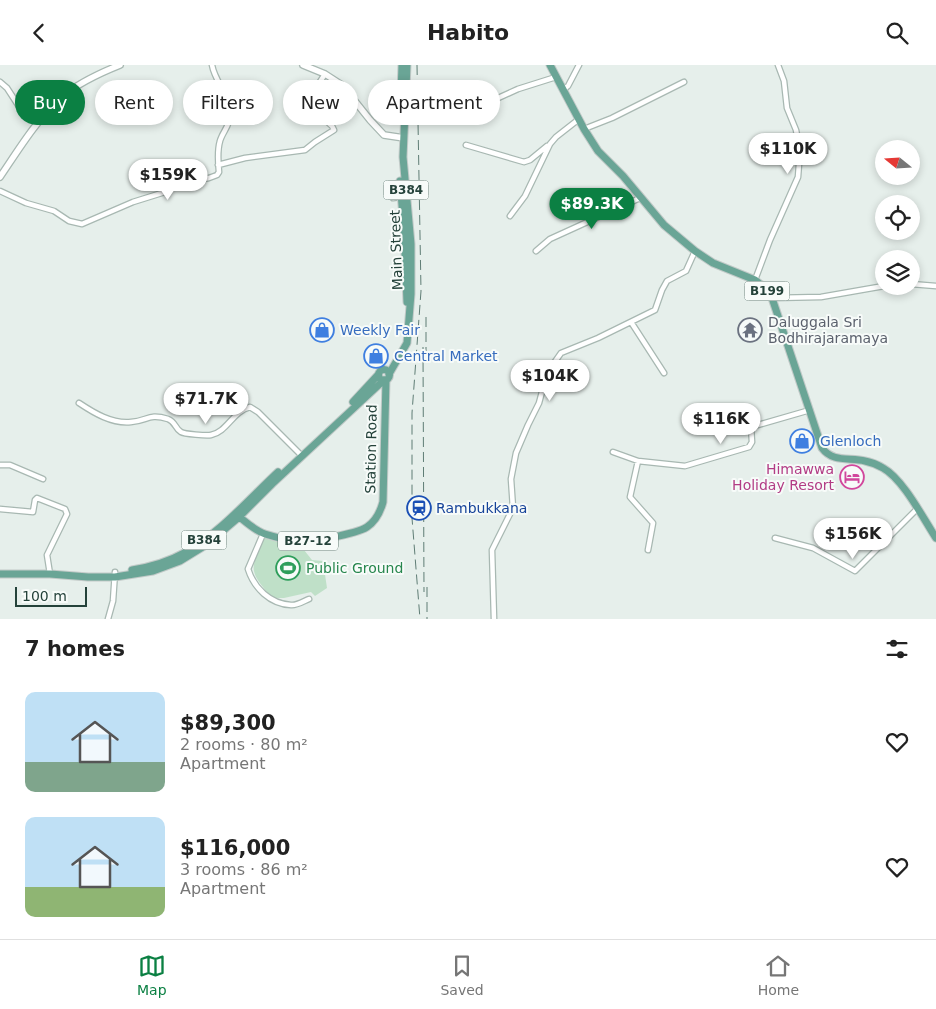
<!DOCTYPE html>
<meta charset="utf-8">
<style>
body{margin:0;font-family:"DejaVu Sans",sans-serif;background:#f2f2f2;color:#222;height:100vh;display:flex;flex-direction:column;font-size:19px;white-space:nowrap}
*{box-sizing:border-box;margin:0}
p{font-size:16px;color:#767676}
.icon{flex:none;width:28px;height:28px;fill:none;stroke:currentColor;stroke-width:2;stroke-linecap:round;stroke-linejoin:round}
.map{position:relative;height:554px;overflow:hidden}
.details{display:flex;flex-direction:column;background:#fff;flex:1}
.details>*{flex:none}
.top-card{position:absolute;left:15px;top:15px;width:500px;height:45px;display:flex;gap:10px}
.needle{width:32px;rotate:288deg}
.controls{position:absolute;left:875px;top:75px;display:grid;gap:10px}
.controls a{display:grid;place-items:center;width:45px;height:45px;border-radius:50%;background:#fff;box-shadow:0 2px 8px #0003;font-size:25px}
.scale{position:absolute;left:15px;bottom:12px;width:72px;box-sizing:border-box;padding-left:5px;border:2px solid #24423a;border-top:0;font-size:14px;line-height:18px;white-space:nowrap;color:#24423a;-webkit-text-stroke:4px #f7fbf9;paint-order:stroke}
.price{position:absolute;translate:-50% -42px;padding:0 11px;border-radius:18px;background:#fff;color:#222;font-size:16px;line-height:32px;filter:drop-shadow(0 1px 2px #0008)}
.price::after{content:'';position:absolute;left:50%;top:30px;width:15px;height:11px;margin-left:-8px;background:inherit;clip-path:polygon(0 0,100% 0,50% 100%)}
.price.on{background:#0b8043;color:#fff}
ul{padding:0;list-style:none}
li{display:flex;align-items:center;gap:15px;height:125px;padding:0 25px}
li span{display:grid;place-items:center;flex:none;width:140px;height:100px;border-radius:10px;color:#555}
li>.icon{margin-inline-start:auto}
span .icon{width:60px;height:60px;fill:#fffc;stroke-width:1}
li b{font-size:21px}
h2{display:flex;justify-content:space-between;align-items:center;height:60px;padding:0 25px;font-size:21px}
.chip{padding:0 18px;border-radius:22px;background:#fff;box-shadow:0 2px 8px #0003;font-size:18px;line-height:45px}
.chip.on{background:#0b8043;color:#fff}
header{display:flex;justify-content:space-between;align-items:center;height:65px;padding:0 25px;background:#fff;font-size:22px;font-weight:600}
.dock{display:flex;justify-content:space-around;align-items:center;height:70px;border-top:1px solid #e0e0e0;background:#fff;font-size:14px;color:#767676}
.dock a{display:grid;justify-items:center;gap:2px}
.dock .on{color:#0b8043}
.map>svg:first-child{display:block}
</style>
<header><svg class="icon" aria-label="back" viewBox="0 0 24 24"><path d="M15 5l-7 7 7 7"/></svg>Habito<svg class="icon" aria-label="search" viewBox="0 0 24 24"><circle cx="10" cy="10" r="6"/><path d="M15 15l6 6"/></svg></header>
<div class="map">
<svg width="936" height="554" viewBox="0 0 936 554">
<rect width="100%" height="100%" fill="#e6efeb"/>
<path fill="#bfe0c8" d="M264 473 304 485 312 495 323 496 327 523 315 531 311 527 284 533H272C248 504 250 506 264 473Z"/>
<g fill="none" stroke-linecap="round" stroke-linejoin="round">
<g stroke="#a8b8b2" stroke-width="7">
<path id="minor" d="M0 17 7 23 20 43 39 56
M457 24 489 35 496 34 518 24 556 12
M563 25 568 21 579 0
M584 64 612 53 684 17
M466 80 524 97 530 95 547 81
M218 100 245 93 305 85 315 77 334 65 332 61 313 44 312 35 316 23 325 9
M0 126 26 138 54 146 69 156 82 159 133 137 165 127 180 118 209 113 217 110 219 107C218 97 217 86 220 76 222 68 230 60 230 51 232 32 215 18 212 0
M393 133 401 132
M510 151 525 131 550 79 556 72 579 54
M536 186 550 174 640 133
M755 215 770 175 798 112 800 86 796 65 787 43 784 16 778 0
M911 219 936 221
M772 233 821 232 884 221
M631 257 664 308
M79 338C94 348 112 359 131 357 148 356 148 348 168 354 176 357 175 364 181 367 184 369 207 371 211 370 227 367 233 346 250 342L258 347 302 391
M613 387 638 396 685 401 749 382 752 377 751 362 810 345
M638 396 630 432 653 458 648 485
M0 400H10L43 414
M0 444 33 447 35 435 37 433 65 444 67 449 47 490 50 509
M263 469 248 504C254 523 270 539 291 540 296 541 304 536 309 534
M775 473 813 483 855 506 917 444
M108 554 113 536 115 507
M494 554 492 485 513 443 511 414 516 388 528 360 539 338 547 308 561 288 598 273 655 245 662 225 667 216 686 206 695 186"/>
</g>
<g stroke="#a8b8b2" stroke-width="8">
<path id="tertiary" d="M303 0 325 9 342 20 370 55 384 70 404 73
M0 112C19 84 37 54 62 32 78 18 100 8 120 0"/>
</g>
<g stroke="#c2cac8" stroke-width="9">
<path id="primary" d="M550 0 584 64 598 86 623 111 664 160 695 186 713 198 755 215 765 223 772 233 822 383C833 398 850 392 865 396 870 397 878 400 883 403 903 414 923 453 936 473
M401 30 402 0
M400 116 404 164 407 237
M378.5 310a5.5 5.5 0 1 1 11 0a5.5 5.5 0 1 1-11 0Z
M389 309 407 278 411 229V179L403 92 407 0
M353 337 378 310
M237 450C245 456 255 466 265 469 275 472 285 475 295 476 308 478 356 469 367 462 376 456 380 448 383 437L386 315
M132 505C150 502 168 497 184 488 219 469 249 434 278 407
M0 509H50L88 512H115L153 506 180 496 206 480 239 452 272 419 384 315"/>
</g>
<use href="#minor" stroke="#fff" stroke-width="4.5"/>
<use href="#tertiary" stroke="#fff" stroke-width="5.5"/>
<use href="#primary" stroke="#6aa596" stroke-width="7"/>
<path stroke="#5f7d75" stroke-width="1" stroke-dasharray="10 5" stroke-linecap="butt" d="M417 0 421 226 412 348V453L420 554
M426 252V289
M423 282 424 527
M427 522V554"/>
</g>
<defs>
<g id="shop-ring" transform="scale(1.25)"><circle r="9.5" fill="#f7fbf9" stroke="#3f7fe0" stroke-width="1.5"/><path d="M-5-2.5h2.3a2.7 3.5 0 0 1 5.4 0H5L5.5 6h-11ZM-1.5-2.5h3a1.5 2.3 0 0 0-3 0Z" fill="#3f7fe0"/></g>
<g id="temple-ring" transform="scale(1.25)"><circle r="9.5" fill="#f7fbf9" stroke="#6b7280" stroke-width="1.5"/><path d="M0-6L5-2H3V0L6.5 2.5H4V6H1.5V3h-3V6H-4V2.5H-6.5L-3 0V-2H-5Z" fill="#6b7280"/></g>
<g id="hotel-ring" transform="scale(1.25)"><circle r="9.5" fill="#f7fbf9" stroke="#d1479c" stroke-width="1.5"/><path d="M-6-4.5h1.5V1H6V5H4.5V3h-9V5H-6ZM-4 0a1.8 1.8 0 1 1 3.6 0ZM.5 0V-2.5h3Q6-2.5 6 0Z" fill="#d1479c"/></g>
<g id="station-ring" transform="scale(1.25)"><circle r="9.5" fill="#f7fbf9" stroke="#1a4fb4" stroke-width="1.5"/><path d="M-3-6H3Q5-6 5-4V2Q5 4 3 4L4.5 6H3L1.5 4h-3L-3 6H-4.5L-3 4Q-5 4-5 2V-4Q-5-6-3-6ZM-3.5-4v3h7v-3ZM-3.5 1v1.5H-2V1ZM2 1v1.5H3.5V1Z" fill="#1a4fb4"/></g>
<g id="stadium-ring" transform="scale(1.25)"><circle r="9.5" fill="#f7fbf9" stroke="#2e9e5b" stroke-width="1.5"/><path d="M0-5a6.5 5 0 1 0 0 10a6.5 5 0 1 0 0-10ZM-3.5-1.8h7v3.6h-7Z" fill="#2e9e5b"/></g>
</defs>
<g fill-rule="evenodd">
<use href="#shop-ring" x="322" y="265"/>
<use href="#temple-ring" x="750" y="265"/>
<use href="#shop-ring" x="376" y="291"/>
<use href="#shop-ring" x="802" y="376"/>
<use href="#hotel-ring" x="852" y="412"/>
<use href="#station-ring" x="419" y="443"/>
<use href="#stadium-ring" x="288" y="503"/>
</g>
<g text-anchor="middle" stroke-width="4" stroke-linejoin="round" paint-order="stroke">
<g fill="#f7fbf9" stroke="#637a73" stroke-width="1">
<rect x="383.5" y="115.5" width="45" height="19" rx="4"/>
<rect x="744.5" y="216.5" width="45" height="19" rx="4"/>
<rect x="181.5" y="465.5" width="45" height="19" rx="4"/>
<rect x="278" y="466.5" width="60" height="19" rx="4"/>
</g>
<g font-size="12" font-weight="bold" fill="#24423a">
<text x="406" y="129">B384</text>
<text x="767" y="230">B199</text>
<text x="204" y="479">B384</text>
<text x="308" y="480">B27-12</text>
</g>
<g font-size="14" fill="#24423a" stroke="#f7fbf9">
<text transform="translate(396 185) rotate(-92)" y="5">Main Street</text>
<text transform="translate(371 384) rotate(-89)" y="5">Station Road</text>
</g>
<g font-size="14" fill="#5b616d" stroke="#f7fbf9" text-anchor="start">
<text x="768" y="262">Daluggala Sri<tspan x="768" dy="16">Bodhirajaramaya</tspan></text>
</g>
<g font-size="14" fill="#366cbe" stroke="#f7fbf9" text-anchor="start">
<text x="340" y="270">Weekly Fair</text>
<text x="394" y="296">Central Market</text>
<text x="820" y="381">Glenloch</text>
</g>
<g font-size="14" fill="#b23c85" stroke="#f7fbf9" text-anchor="end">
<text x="834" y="409">Himawwa<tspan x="834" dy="16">Holiday Resort</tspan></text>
</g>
<g font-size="14" fill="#164399" stroke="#f7fbf9" text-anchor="start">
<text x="436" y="448">Rambukkana</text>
</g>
<g font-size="14" fill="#27864d" stroke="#f7fbf9" text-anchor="start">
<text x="306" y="508">Public Ground</text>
</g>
</g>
</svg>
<div class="controls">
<a><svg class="needle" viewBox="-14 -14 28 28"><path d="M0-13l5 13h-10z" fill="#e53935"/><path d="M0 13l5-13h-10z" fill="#767676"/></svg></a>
<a><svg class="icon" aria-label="locate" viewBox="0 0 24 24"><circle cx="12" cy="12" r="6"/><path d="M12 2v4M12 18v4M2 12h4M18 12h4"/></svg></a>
<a><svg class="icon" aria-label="layers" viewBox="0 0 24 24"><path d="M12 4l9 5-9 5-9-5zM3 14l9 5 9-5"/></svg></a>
</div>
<div class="scale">100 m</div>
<b class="price" style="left:788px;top:110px">$110K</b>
<b class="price" style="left:168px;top:136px">$159K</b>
<b class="price on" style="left:592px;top:165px">$89.3K</b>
<b class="price" style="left:550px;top:337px">$104K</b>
<b class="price" style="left:206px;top:360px">$71.7K</b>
<b class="price" style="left:721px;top:380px">$116K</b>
<b class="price" style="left:853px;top:495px">$156K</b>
<div class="top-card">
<a class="chip on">Buy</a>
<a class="chip">Rent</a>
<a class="chip">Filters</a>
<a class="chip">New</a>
<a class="chip">Apartment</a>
</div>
</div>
<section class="details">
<h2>7 homes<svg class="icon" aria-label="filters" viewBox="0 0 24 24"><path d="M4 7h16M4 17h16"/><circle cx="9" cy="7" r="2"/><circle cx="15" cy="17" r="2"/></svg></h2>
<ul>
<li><span style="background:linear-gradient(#bfe0f5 70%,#7fa58c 0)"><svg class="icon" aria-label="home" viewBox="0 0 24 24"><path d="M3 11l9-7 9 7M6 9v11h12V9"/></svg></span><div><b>$89,300</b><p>2 rooms · 80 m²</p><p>Apartment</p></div><svg class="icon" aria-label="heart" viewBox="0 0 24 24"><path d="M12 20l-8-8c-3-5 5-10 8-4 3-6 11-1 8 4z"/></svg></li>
<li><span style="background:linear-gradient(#bfe0f5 70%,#8fb573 0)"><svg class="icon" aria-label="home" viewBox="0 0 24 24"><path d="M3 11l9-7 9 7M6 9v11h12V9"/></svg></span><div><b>$116,000</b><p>3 rooms · 86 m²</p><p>Apartment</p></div><svg class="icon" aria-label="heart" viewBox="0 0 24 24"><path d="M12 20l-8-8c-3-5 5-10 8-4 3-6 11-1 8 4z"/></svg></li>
</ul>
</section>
<nav class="dock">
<a class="on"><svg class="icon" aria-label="map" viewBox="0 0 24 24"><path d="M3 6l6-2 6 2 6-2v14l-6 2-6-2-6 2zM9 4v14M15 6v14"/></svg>Map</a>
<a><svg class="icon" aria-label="saved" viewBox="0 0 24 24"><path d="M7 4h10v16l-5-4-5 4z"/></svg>Saved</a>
<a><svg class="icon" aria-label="home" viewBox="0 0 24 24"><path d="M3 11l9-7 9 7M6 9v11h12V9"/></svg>Home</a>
</nav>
